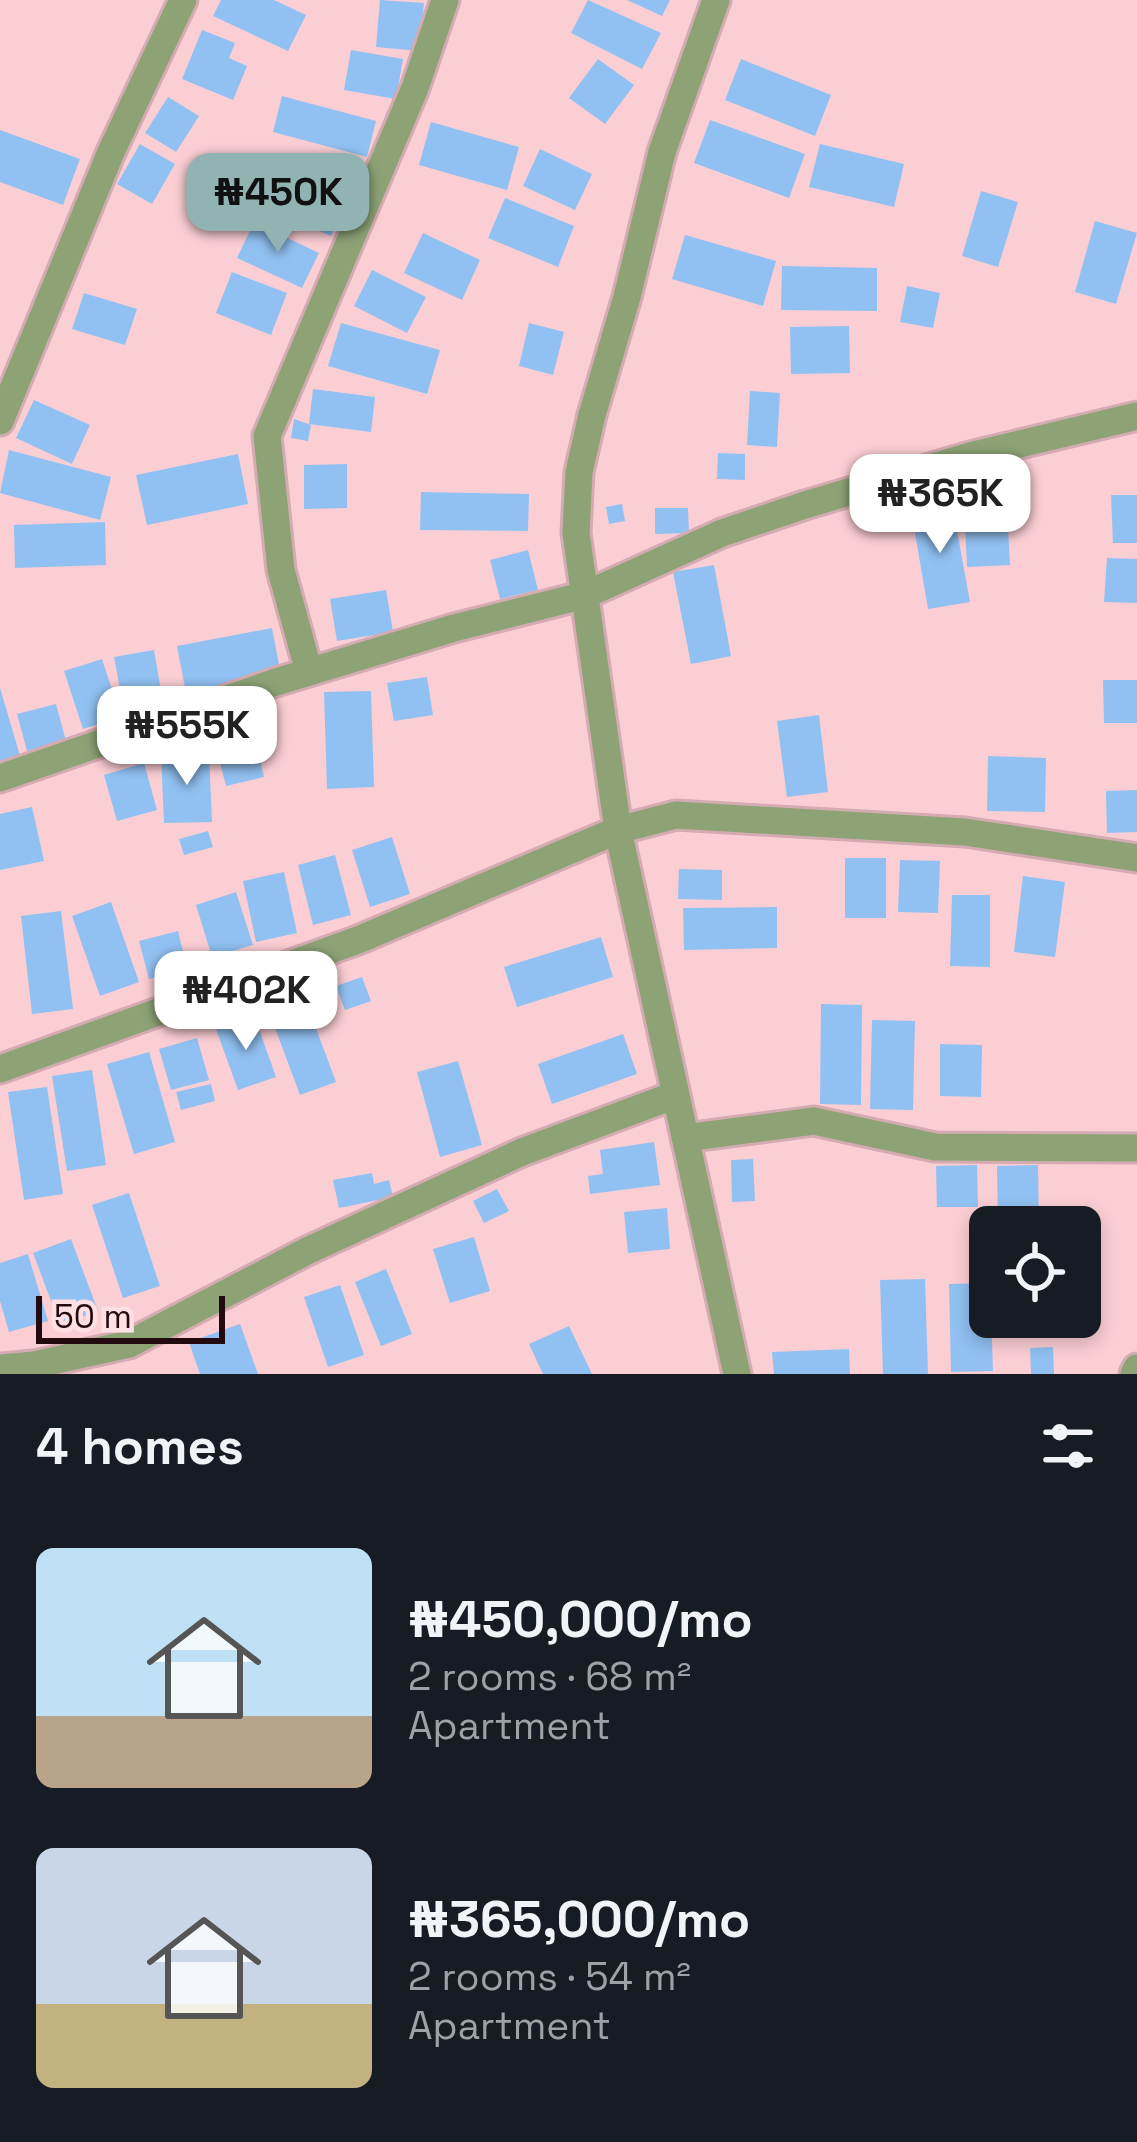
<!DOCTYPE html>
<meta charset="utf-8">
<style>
body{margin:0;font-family:"Space Grotesk",sans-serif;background:#20242c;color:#f1f3f6;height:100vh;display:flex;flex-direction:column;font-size:45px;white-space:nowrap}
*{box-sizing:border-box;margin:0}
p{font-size:39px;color:#9ea1a6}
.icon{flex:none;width:66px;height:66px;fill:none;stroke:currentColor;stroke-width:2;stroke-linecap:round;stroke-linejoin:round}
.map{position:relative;height:1374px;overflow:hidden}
.side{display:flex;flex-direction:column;background:#171b24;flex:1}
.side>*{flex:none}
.fabs{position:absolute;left:969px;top:1206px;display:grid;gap:24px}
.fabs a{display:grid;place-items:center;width:132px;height:132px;border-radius:18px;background:#171b24;box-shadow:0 6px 18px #0003;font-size:60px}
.scale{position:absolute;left:36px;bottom:30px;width:189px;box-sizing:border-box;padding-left:12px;border:6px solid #230a0f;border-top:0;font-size:33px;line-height:42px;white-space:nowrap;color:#230a0f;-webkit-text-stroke:9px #fedfe3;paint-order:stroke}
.price{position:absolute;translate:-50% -102px;padding:0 27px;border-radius:24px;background:#fff;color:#222;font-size:39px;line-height:78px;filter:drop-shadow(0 3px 6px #0008)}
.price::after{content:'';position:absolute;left:50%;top:72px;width:36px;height:27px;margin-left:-18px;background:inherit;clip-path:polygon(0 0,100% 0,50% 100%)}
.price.active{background:#91b4b3;color:#111}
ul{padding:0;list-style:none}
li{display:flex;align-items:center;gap:36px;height:300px;padding:0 36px}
li span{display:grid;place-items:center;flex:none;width:336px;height:240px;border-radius:18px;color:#555}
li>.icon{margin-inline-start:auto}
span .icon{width:144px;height:144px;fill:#fffc;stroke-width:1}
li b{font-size:51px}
h2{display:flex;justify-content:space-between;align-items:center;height:144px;padding:0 36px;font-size:51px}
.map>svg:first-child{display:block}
</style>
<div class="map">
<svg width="1137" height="1374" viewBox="0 0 1137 1374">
<rect width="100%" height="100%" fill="#fbced4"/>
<path fill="#91c1f2" d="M221 0H274L306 15 288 51 213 16Z
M380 0 424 3 419 51 376 47Z
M588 0 661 33 642 69 571 33Z
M627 0H670L662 16Z
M202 30 235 43 229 58 247 66 233 100 182 79Z
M351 50 403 59 396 99 344 90Z
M598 59 634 85 605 124 569 98Z
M741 59 831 95 815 136 725 100Z
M282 96 376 121 367 157 273 132Z
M168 97 199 116 176 152 145 133Z
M710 120 805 154 789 198 694 163Z
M431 122 519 147 507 190 419 165Z
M0 130 80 159 63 205 0 182Z
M140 144 175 164 152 204 117 184Z
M820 144 904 164 894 207 809 187Z
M540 149 592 174 575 210 523 186Z
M259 160 347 197 331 236 242 198Z
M981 191 1018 202 998 267 962 256Z
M505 198 574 226 558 267 488 238Z
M1095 221 1137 233 1116 304 1075 292Z
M254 222 319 253 302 288 237 258Z
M423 233 480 260 462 300 404 273Z
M685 235 776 261 763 306 672 279Z
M782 266 877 268V311L781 310Z
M372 270 426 297 407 333 354 306Z
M232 272 287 293 271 335 216 313Z
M907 286 940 293 933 328 900 322Z
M84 293 137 309 125 345 72 329Z
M341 323 440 350 427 394 328 366Z
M529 323 564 332 553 375 519 366Z
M849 326 850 373 791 374 790 327Z
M313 389 375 397 371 432 309 424Z
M750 391 780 393 777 447 747 445Z
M34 400 90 425 72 464 16 438Z
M294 419 311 425 308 441 291 438Z
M9 450 111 477 100 520 0 493Z
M718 453 745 454V480L717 479Z
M238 454 248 504 147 525 136 475Z
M347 464V508L304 509V465Z
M421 492 529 494 528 531 420 530Z
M1111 495H1137V543H1113Z
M985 501V509L1007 508 1010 565 967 567 964 502Z
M952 503 970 602 928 609 911 510Z
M622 504 625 521 609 524 606 507Z
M655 508H688L689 533 655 534Z
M105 522 106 565 15 568 14 525Z
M528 550 538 590 500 599 490 560Z
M1107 558 1137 559V603L1104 602Z
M714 565 731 656 691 664 673 572Z
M386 590 393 632 337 641 330 599Z
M272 628 281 675 186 693 177 646Z
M154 650 164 708 125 715 114 657Z
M102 659 121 717 83 729 64 671Z
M427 677 433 715 394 721 387 683Z
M1103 680H1137V723H1104Z
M0 688 21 759 0 764Z
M371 691 374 787 327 789 324 692Z
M56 704 66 741 27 751 17 714Z
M819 715 828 792 787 797 777 721Z
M254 733 264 777 226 786 215 743Z
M209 752 212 822 164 823 161 754Z
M988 756 1046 758 1045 812 987 811Z
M144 763 157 810 117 821 104 775Z
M1137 790V832L1107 833 1106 791Z
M32 807 44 861 0 870V814Z
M208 831 213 847 184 855 179 839Z
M392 837 410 894 370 907 352 850Z
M335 855 351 915 313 925 298 865Z
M845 858H886V918H845Z
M900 860 940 861 938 913 898 912Z
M679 869 722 870V900L678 899Z
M284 872 297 933 256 942 243 881Z
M1023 876 1065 882 1055 957 1014 952Z
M236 892 253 945 212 957 196 905Z
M952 895H990V967L950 966Z
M111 902 139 982 100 996 72 916Z
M777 907V948L684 950 683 908Z
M61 911 73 1009 32 1014 21 916Z
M178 931 187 969 149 979 139 941Z
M601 937 613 977 517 1007 504 967Z
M362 977 371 1001 345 1010 336 986Z
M301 988 336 1082 300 1095 265 1001Z
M821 1004 862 1005 861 1105 820 1104Z
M254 1015 276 1077 238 1090 216 1029Z
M872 1020 915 1021 913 1110 870 1109Z
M623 1034 637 1074 552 1104 538 1064Z
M197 1038 209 1080 171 1090 159 1049Z
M940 1044 982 1045 981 1097 940 1096Z
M149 1052 175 1142 134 1154 107 1064Z
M458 1061 482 1145 440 1157 417 1072Z
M92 1070 106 1165 67 1171 52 1076Z
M211 1084 215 1101 181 1110 176 1092Z
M47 1087 63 1194 24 1200 8 1092Z
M654 1142 660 1185 590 1194 588 1176 603 1174 600 1150Z
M753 1159 755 1201 732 1202 731 1160Z
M977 1165 978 1207H937L936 1166Z
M1038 1165 1039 1227H998L997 1166Z
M372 1173 374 1184 389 1180 393 1197 339 1208 333 1180Z
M497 1189 509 1211 484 1223 473 1201Z
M129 1193 160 1286 123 1298 92 1205Z
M667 1208 670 1249 628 1253 624 1212Z
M474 1237 490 1291 450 1303 433 1249Z
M71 1239 98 1311 60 1325 33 1253Z
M28 1254 48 1321 9 1332 0 1301V1263Z
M386 1269 412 1334 381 1346 355 1282Z
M925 1279 928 1374H883L880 1280Z
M990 1283 993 1371 951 1372 949 1284Z
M340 1285 364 1355 328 1367 304 1297Z
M1001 1317H1046V1337L1002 1338Z
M240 1324 258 1374H200L189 1342Z
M569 1326 592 1374H543L529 1344Z
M1053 1347 1054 1374H1031L1030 1348Z
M849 1349 850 1374H774L772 1352Z"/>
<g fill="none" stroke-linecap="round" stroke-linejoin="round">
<g stroke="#d4abb1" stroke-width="33">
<path id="minor" d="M716 0 662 152 627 297 592 415 579 472 576 533 618 830 737 1374
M0 421 111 152 183 0
M309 672 281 570 267 436 415 88 445 0
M0 778 276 682 454 628 585 595 722 533 805 505 970 456 1137 416
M0 1069 358 940 618 830 676 815 965 832 1137 858
M685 1138 814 1121 935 1147 1137 1148
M0 1368 34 1365 129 1344 309 1250 522 1152 675 1095
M1134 1374 1137 1368"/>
</g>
<use href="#minor" stroke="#8da376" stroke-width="27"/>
</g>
</svg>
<div class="fabs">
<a><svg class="icon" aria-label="locate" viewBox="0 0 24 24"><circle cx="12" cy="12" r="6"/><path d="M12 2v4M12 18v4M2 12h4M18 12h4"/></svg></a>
</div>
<div class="scale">50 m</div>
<b class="price active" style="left:278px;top:255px">₦450K</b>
<b class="price" style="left:940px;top:556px">₦365K</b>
<b class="price" style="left:187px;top:788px">₦555K</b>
<b class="price" style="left:246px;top:1053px">₦402K</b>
</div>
<section class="side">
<h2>4 homes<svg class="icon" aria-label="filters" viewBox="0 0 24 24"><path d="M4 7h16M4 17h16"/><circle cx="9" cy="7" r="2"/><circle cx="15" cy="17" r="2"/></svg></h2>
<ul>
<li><span style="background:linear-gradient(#bfe0f5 70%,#b9a48a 0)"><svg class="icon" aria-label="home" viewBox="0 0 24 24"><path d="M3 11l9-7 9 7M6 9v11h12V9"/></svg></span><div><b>₦450,000/mo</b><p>2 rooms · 68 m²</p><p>Apartment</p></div></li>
<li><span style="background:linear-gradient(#c9d6e8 65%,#c2b280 0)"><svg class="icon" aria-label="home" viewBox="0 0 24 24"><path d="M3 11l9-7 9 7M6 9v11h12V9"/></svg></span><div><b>₦365,000/mo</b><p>2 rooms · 54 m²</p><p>Apartment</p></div></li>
</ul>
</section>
